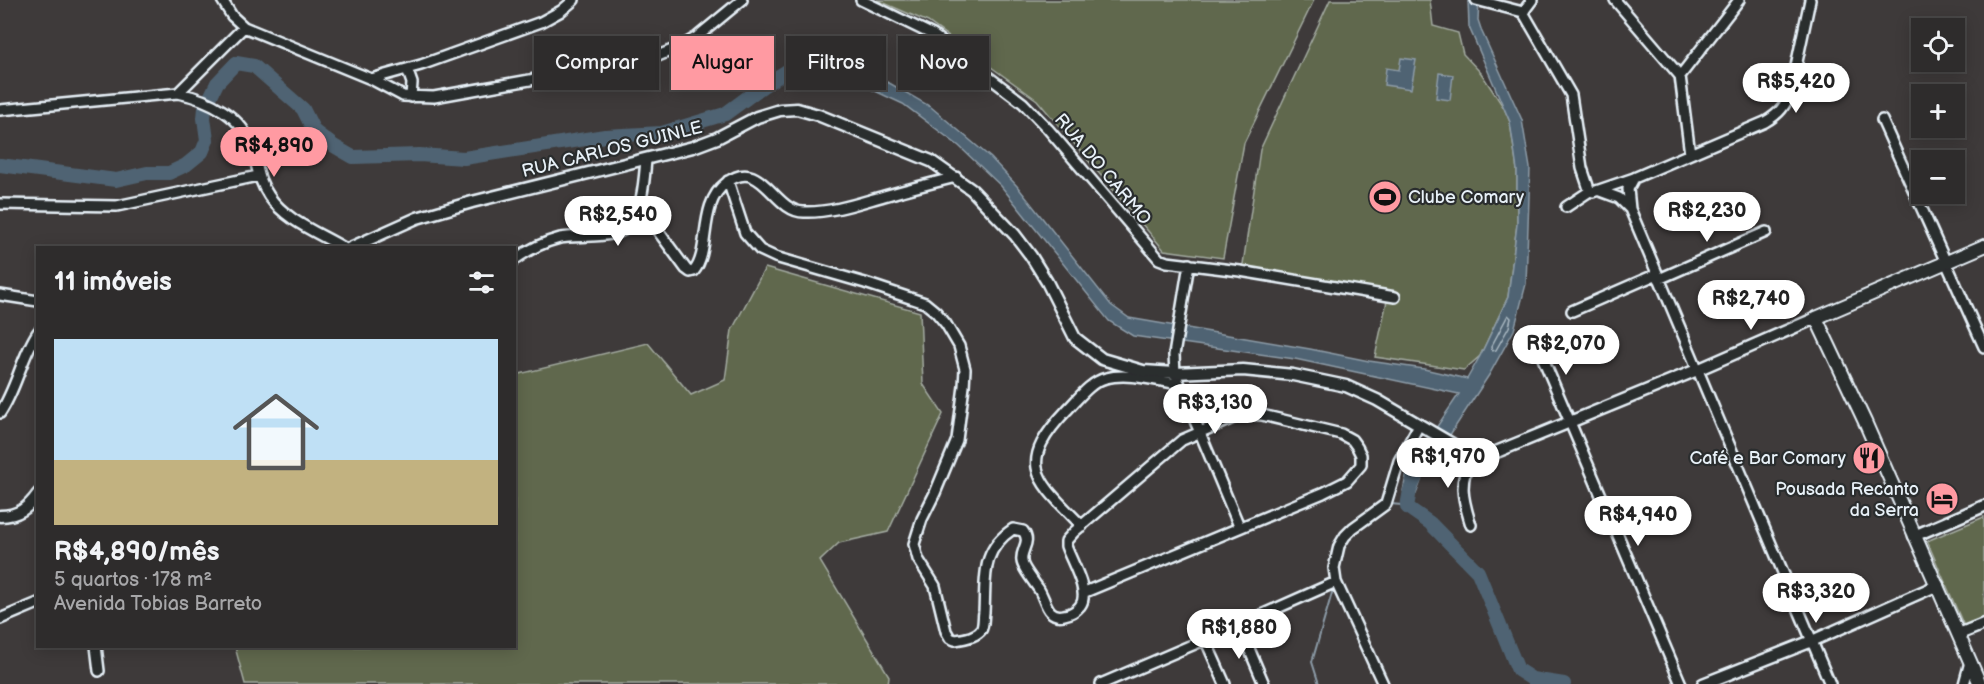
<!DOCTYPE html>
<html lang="pt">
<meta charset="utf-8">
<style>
body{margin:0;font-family:"Balsamiq Sans",sans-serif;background:#363434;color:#f1f3f6;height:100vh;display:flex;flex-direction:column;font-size:22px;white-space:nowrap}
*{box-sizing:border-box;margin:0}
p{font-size:20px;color:#a7a7a9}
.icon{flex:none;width:33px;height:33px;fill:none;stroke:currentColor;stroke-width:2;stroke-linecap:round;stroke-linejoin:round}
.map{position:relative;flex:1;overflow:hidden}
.side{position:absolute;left:36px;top:246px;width:480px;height:402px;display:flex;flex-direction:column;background:#2e2c2c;border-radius:0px;box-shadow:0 3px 15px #0003,0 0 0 2px #494848}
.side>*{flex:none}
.banner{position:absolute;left:534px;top:36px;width:570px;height:54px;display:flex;gap:12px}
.buttons{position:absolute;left:1911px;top:18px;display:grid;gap:12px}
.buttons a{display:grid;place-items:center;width:54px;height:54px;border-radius:0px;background:#2e2c2c;box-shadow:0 3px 15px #0003,0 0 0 2px #494848;font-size:30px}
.price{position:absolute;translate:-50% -51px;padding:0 14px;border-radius:21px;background:#fff;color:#222;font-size:20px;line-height:39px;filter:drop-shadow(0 2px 3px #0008)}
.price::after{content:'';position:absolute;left:50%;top:36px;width:18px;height:14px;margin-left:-9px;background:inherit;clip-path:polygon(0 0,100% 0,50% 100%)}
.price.selected{background:#ff9aa2;color:#111}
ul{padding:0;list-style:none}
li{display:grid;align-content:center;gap:12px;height:318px;padding:0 18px}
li+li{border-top:2px solid #494848}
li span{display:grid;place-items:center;height:186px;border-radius:0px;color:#555}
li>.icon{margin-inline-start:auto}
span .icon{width:108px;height:108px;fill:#fffc;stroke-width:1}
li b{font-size:26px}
h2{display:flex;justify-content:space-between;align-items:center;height:72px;padding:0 18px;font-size:26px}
.chip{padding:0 21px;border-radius:0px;background:#2e2c2c;box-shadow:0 3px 15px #0003,0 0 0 2px #494848;font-size:21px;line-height:54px}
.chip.selected{background:#ff9aa2;color:#111}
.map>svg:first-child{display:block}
</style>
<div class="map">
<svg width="1984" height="684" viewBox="0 0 1984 684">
<rect width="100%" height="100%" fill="#3e3a3a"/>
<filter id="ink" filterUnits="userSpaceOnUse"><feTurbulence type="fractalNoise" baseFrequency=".0167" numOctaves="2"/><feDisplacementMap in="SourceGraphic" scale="12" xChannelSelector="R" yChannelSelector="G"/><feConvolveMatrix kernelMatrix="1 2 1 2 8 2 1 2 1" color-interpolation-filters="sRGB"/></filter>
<g filter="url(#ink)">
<path fill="#61674d" stroke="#a4aca2" stroke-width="1.5" d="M877 0H1314L1244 143 1223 258 1164 250 1037 100 928 22Z
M1330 0H1430L1433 26 1458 33 1463 54 1481 73 1504 108 1510 122 1517 170V224L1508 297 1480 356 1464 370 1375 357 1388 296 1242 271 1260 150Z
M765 268 920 312 923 384 943 414 888 532 839 543 820 561 889 676 888 684H245L235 647 514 646 515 375 648 343 691 395 725 380 732 330Z
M1984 517V618L1964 626 1927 541Z"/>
<path fill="#506473" stroke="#8d9ca8" stroke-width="1.5" d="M1468 0H1479L1478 20 1482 32 1522 120 1530 168 1526 284 1514 330 1489 375 1423 476 1416 494 1403 491 1407 471 1459 394 1295 359 1133 336 1109 321 1001 186 959 146 903 104 821 66V52L891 84 931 107 991 158 1017 186 1111 305 1129 318 1310 349 1369 361 1424 369 1467 379 1480 356 1508 297 1517 224V170L1510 122 1469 27Z
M1401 58 1416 60 1411 89 1384 85 1386 68 1399 70Z
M1439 73 1453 75 1450 100 1436 98Z"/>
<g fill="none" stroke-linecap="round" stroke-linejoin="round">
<path stroke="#abb9c3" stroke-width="1.5" d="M1508 315 1511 318 1509 327 1496 350 1492 351 1491 347Z"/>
<path stroke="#8d9ca8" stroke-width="2" d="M1390 504 1402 505 1407 507
M1319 684 1312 662 1334 586"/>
<path stroke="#506473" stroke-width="14" d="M0 165 116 180 147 173H169L186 165 202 152 207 140 204 118 205 108 217 83 236 63 254 66 303 109 314 131 334 146 353 157 419 155 464 158 605 136 662 133 725 114 763 86 803 61 822 60 837 66
M1416 476 1410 490 1407 507 1430 523 1478 572 1518 670 1532 679 1564 684"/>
<g stroke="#e8f1f8" stroke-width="14">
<path id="minor" d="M222 0 232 16 244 27 371 79 421 65 541 22 561 11 574 0
M861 0 933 35 1023 103 1048 129 1159 259 1167 262 1240 271 1395 297
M1476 0 1523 12
M1615 0 1680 76 1690 154
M1523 12 1571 95 1582 168 1589 189 1593 192 1634 178 1765 122C1779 114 1786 106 1791 90L1810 0
M1523 12 1532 0
M407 69 412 83 411 97
M1680 76 1739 0
M371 79 403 96 434 97 653 58 682 46 697 37 742 0
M178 93 244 27
M0 110 178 93C208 99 243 116 252 148 258 167 257 178 269 196 286 221 319 233 344 248
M1882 120 1984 347
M1634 178 1628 189 1630 209 1830 684
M728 181 745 233 760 250 775 257 865 283 925 303 936 312 946 324 959 346 965 369 964 386 957 440 935 493 922 519 914 544 918 559 935 586 946 631 950 638 955 640C963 639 976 637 981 630 984 626 983 617 984 612 986 578 980 551 1013 529L1023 531C1032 543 1020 549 1022 561 1022 567 1034 582 1038 588 1046 599 1046 619 1064 615 1070 614 1076 611 1080 606 1091 593 1071 561 1066 546V541L1074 532 1182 440 1233 418 1246 414 1262 415 1341 434 1352 440 1357 447 1361 455V465L1347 481 1323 493 1085 592
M1600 191 1619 198 1630 209
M0 204 117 206 258 176
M639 205 686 269 690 272 694 271C711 251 698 204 726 183 762 155 773 212 804 212 831 213 859 203 884 196 908 189 932 183 956 177
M1566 207 1590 191
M514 260C528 250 544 242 560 238 579 234 620 241 631 223 643 205 644 181 646 160
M1189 264 1174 355 1175 373 1239 526
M1659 279 1766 232
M0 295 38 301
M1572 311 1657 274
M1536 342 1681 684
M0 413C17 388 21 357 38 332
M1471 525C1462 497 1459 483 1471 455
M1082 526C1036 479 1015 465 1067 410 1078 399 1090 382 1106 378 1128 372 1157 381 1179 384
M0 619 38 603
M1239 625 1264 684
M1205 639 1225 684
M96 646 99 671
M1101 684 1239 625 1336 582
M1383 684 1336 582 1334 568 1339 546 1345 536 1353 528 1386 504 1399 461 1419 425
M1964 684 1970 662"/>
</g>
<g stroke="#e8f1f8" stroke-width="15">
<path id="tertiary" d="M350 248 417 218 472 202 693 147 717 138 757 117 780 110 797 109 818 115 931 161 972 190 1015 235 1031 256 1047 282 1075 338 1102 359 1143 371 1175 373 1243 370 1293 375 1346 386 1377 400 1471 455H1489L1697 370 1816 318
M0 516C18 516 28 508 38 494
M1914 536 1984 506
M1959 634 1984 624
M1703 684 1812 641 1938 585"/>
</g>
<g stroke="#e8f1f8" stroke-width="16">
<path id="secondary" d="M1980 684 1865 422 1816 318 1984 246"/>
</g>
<use href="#minor" stroke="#2a2d2e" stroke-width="9"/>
<use href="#tertiary" stroke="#2a2d2e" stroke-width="10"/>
<use href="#secondary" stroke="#2a2d2e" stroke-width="12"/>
</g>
</g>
<defs>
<g id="stadium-disc" transform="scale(1.725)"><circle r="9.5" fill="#ff9aa2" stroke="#2a2d2e"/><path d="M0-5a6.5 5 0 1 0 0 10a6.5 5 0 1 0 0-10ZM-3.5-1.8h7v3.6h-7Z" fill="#111"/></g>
<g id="restaurant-disc" transform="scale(1.725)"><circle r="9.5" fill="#ff9aa2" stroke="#2a2d2e"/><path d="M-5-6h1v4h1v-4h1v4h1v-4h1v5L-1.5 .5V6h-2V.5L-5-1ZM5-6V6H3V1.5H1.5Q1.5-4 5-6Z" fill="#111"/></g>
<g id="hotel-disc" transform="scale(1.725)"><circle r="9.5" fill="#ff9aa2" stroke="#2a2d2e"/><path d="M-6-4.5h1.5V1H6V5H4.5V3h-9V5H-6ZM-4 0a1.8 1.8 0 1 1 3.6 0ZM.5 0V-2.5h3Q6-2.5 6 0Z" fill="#111"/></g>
</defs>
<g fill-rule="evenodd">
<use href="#stadium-disc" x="1385" y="197"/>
<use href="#restaurant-disc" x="1869" y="458"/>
<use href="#hotel-disc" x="1942" y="499"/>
</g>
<g text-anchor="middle" stroke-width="4.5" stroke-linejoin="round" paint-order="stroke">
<g font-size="18" fill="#e8f1f8" stroke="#2a2d2e">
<text transform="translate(612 149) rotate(-14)" y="6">RUA CARLOS GUINLE</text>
<text transform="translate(1103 169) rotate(50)" y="6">RUA DO CARMO</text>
</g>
<g font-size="18" fill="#e8f1f8" stroke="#2a2d2e" text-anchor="end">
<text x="1408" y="203" text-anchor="start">Clube Comary</text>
<text x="1846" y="464">Café e Bar Comary</text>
<text x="1919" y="495">Pousada Recanto<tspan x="1919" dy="21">da Serra</tspan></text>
</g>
</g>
</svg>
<div class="buttons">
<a><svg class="icon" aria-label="locate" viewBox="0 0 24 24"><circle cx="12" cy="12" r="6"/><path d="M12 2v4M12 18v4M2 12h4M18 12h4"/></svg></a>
<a>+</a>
<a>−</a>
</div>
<b class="price" style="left:1796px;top:114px">R$5,420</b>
<b class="price selected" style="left:274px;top:178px">R$4,890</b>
<b class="price" style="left:1707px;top:243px">R$2,230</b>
<b class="price" style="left:618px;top:247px">R$2,540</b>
<b class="price" style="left:1751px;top:331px">R$2,740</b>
<b class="price" style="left:1566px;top:376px">R$2,070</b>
<b class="price" style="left:1215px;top:435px">R$3,130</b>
<b class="price" style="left:1448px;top:489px">R$1,970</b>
<b class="price" style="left:1638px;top:547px">R$4,940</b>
<b class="price" style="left:1816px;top:624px">R$3,320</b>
<b class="price" style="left:1239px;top:660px">R$1,880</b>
<div class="banner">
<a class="chip">Comprar</a>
<a class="chip selected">Alugar</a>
<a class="chip">Filtros</a>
<a class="chip">Novo</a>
</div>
<section class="side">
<h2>11 imóveis<svg class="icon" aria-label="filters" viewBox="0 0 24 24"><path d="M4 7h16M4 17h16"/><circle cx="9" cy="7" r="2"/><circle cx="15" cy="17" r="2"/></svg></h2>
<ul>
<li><span style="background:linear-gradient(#bfe0f5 65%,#c2b280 0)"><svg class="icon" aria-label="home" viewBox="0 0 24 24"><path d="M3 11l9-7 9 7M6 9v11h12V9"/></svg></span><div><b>R$4,890/mês</b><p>5 quartos · 178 m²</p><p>Avenida Tobias Barreto</p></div></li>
</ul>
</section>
</div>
